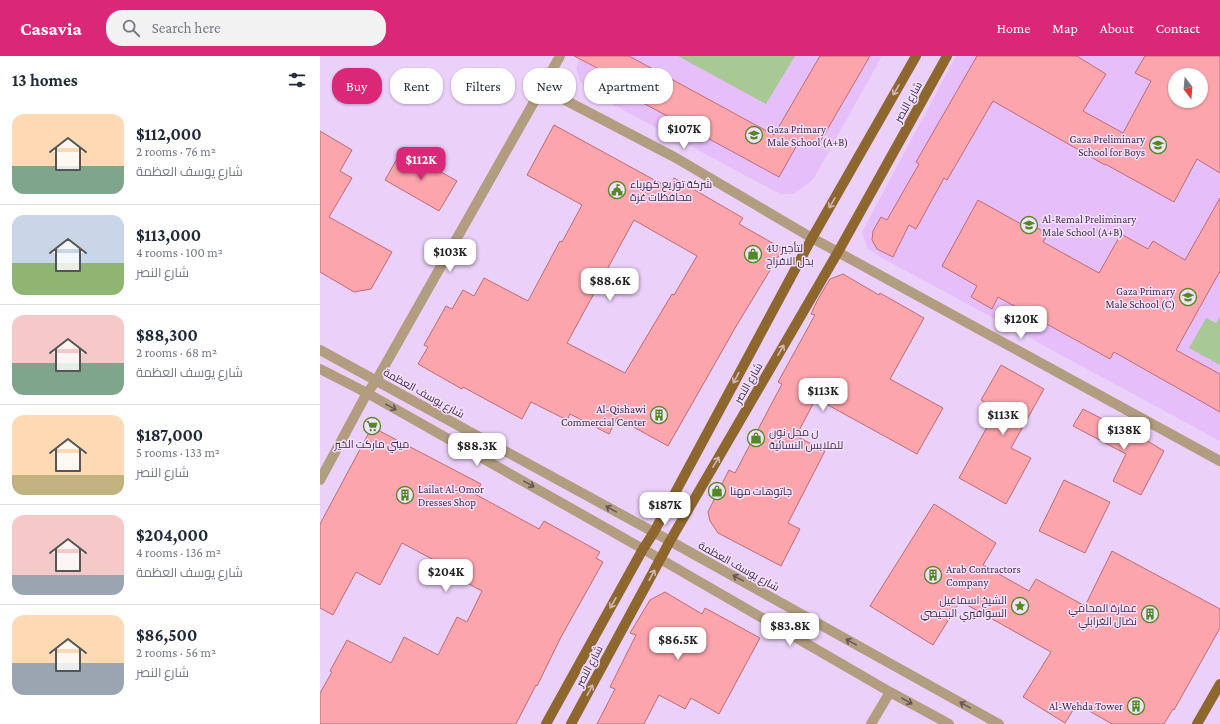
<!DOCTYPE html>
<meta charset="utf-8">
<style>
body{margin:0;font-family:"Crimson Pro",Cairo,serif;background:#f2f2f3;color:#1f2937;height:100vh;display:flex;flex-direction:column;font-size:15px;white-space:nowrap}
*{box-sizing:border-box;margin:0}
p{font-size:13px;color:#747a83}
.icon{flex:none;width:22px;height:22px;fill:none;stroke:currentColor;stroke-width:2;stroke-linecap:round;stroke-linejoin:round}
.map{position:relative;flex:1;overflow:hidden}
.side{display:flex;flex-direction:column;background:#fff;width:320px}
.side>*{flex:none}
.guide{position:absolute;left:12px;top:12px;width:380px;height:36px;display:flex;gap:8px}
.needle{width:26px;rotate:164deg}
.controls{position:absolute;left:848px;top:12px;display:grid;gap:8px}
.controls a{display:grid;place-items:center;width:40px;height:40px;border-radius:50%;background:#fff;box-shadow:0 1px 3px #0004;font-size:20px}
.price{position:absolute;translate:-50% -34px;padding:0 9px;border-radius:8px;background:#fff;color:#222;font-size:13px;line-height:26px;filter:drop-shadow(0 1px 2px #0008)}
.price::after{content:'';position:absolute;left:50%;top:24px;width:12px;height:9px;margin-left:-6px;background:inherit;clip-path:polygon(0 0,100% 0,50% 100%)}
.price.active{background:#db2777;color:#fff}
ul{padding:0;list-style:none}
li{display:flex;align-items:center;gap:12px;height:100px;padding:0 12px}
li+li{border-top:1px solid #e0e1e3}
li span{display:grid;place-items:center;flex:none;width:112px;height:80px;border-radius:12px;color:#555}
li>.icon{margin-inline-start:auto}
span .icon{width:48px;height:48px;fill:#fffc;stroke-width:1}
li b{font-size:17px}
h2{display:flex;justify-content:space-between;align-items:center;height:48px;padding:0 12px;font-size:17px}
.chip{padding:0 14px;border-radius:16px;background:#fff;box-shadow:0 1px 3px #0004;font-size:14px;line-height:36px}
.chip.active{background:#db2777;color:#fff}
header{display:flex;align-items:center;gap:24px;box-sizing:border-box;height:56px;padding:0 20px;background:#db2777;color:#fff}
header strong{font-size:19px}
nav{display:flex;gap:22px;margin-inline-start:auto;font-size:14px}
.search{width:280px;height:36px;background:#f2f2f3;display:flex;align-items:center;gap:10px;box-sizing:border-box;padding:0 14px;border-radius:16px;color:#747a83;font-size:15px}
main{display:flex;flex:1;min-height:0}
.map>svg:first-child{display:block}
</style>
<header>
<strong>Casavia</strong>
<div class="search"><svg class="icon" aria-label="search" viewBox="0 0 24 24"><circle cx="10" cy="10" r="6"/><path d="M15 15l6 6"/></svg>Search here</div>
<nav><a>Home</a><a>Map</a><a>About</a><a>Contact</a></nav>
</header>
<main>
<section class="side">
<h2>13 homes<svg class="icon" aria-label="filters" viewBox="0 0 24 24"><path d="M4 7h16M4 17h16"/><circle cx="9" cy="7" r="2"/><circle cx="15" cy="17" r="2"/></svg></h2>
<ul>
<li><span style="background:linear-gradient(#ffd9b3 65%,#7fa58c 0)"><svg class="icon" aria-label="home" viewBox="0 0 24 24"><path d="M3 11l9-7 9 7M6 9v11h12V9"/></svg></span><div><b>$112,000</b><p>2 rooms · 76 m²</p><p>شارع يوسف العظمة</p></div></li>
<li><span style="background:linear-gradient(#c9d6e8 60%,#8fb573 0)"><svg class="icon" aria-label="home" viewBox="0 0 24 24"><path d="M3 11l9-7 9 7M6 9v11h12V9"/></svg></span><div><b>$113,000</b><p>4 rooms · 100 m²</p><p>شارع النصر</p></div></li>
<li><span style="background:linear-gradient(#f6c9c9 60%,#7fa58c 0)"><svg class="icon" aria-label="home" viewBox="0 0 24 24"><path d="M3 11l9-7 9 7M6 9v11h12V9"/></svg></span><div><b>$88,300</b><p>2 rooms · 68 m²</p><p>شارع يوسف العظمة</p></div></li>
<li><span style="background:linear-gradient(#ffd9b3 75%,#c2b280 0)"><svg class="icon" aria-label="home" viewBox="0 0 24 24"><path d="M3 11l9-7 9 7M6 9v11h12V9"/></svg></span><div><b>$187,000</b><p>5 rooms · 133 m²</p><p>شارع النصر</p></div></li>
<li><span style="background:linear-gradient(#f6c9c9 75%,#9aa5b1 0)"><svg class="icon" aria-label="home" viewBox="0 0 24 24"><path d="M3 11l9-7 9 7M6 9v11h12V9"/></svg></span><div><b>$204,000</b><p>4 rooms · 136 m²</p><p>شارع يوسف العظمة</p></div></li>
<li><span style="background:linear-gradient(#ffd9b3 60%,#9aa5b1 0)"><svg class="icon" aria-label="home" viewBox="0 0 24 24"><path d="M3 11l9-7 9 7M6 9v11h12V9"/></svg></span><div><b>$86,500</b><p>2 rooms · 56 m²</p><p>شارع النصر</p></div></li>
</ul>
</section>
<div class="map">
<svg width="900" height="668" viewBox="0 0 900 668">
<rect width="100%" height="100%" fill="#ebd0f9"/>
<path fill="#e6befa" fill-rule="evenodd" d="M260 0H562L494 122 484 131 473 138H460L268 35 260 25 256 13Z
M636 0H900V385L564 203 547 192 542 176ZM855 19H881V45H855Z"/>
<path fill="#a8c895" d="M358 0H475L446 48Z
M900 261V309L869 292 886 262 896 267Z"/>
<path fill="#fda5ad" stroke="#be6b74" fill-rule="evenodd" d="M254 0H309L454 79 500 0H550L497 91 481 82 459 121 303 36 308 28Z
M657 0H757L786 18 763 55 803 77 831 25 815 17 825 0H900V117L877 103 854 146 785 108V109L673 45 627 124 624 122 596 173 589 169 573 201 557 193 552 184 553 175 561 161 567 164 599 108 596 106ZM855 19H881V45H855Z
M234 69 349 132 354 122 423 162 419 168 463 193 418 267 348 390 297 362 289 378 250 358 247 364 211 346 202 363 143 331 142 333 98 308 108 291 104 289 126 250 132 253 143 234 154 240 164 222 208 245 240 185 242 186 262 149 207 119ZM314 164 377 200 354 239 352 238 305 317 247 287Z
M0 75 32 94 20 115 32 122 9 161 72 196 51 233 34 236 0 216Z
M82 94 137 125 119 155 65 124Z
M900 142V215L856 294 900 318V356L794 296 790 303 678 241 672 253 651 241 657 230 622 210 658 144 710 173 712 169 728 178 723 186 779 217 801 178 828 193 833 185 865 204Z
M523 218 559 239 560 237 604 262 570 323 623 352 597 398 497 343 496 347 494 346 476 380 505 395 468 467 480 473 461 510 398 477 390 465 388 456 409 414 415 417 462 328 458 326 495 259 491 258 498 243 510 223Z
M681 309 724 333 691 392 711 402 686 448 639 422 677 353 661 344Z
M763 353 815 380 816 378 844 395 821 439 793 425 806 398 753 370Z
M52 371 161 428 155 438 219 473 224 465 280 496 276 502 283 506 241 581 217 630 216 629 196 668H0V637L12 616 10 615 27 584 71 607 84 581 118 599 137 561 147 566 162 535 127 516 129 512 82 487 60 529 36 516 13 559 0 552V468Z
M744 424 790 446 765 497 719 475Z
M614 448 676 487 663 509 709 535 716 523 765 550 792 495 900 553V572L854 654 853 653 844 668H792L757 648 745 667 703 641 731 596 640 545 613 589 550 550Z
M345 536 382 558 385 552 440 582 399 658 371 642 365 653 339 639 324 668H277L295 633 290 631 316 579 310 577 330 544Z"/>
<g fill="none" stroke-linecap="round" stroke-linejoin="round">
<path stroke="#b39d80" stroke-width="10" d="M222 32 356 102 492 182 900 405
M0 294 350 485 679 668
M0 313 47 337 323 493 570 636 629 668
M0 424 47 337 56 325 240 0
M551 668 570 636"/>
<path stroke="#8e672e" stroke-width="10" d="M226 668 323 493 334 476 492 182 596 0
M251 668 350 485 518 196 627 0
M877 668 900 628"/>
</g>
<defs><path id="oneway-shaft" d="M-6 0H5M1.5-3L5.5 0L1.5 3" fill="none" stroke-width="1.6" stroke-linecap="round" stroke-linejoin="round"/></defs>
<g stroke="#d0b6b5">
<use href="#oneway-shaft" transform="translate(576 34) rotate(120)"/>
<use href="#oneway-shaft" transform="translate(512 147) rotate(120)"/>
<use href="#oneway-shaft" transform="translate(461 294) rotate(-60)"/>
<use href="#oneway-shaft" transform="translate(416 322) rotate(118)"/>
<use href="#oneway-shaft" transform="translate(396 406) rotate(-60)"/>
<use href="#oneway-shaft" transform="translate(332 519) rotate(-62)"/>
<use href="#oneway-shaft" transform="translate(293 547) rotate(119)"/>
<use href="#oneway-shaft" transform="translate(270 634) rotate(-62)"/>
</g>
<g stroke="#68555c">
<use href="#oneway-shaft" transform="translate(71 351) rotate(29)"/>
<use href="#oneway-shaft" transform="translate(209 428) rotate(29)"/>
<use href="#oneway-shaft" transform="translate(291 453) rotate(-151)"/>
<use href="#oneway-shaft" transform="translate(418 522) rotate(-151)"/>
<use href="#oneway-shaft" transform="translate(531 586) rotate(-151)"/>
<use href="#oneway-shaft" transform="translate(587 645) rotate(29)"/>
<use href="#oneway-shaft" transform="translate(645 649) rotate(-151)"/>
</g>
<defs>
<g id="school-ring" transform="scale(0.9)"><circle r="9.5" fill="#f3e1fd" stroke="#528923" stroke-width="1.5"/><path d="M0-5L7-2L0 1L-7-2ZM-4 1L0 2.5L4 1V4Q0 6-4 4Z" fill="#528923"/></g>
<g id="civic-ring" transform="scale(0.9)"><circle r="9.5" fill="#f3e1fd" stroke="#528923" stroke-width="1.5"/><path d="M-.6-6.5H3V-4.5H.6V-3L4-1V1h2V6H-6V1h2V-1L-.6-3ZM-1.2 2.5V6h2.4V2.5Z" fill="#528923"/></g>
<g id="shop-ring" transform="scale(0.9)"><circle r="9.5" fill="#f3e1fd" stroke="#528923" stroke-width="1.5"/><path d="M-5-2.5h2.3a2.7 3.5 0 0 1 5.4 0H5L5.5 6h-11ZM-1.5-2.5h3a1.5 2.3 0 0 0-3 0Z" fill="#528923"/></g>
<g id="building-ring" transform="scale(0.9)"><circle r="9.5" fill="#f3e1fd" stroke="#528923" stroke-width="1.5"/><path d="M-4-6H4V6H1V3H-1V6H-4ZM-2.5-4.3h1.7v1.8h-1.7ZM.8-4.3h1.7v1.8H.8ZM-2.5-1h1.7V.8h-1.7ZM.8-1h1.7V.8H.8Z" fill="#528923"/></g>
<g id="supermarket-ring" transform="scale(0.9)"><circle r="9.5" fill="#f3e1fd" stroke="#528923" stroke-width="1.5"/><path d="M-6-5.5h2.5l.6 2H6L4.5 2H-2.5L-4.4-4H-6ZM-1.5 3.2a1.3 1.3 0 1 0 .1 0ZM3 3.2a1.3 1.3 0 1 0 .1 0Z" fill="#528923"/></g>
<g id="sight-ring" transform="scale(0.9)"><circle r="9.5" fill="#f3e1fd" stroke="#528923" stroke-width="1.5"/><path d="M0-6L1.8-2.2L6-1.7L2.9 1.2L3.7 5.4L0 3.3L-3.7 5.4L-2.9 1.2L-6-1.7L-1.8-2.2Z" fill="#528923"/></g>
</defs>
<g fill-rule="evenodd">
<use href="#school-ring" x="434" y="79"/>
<use href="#school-ring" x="838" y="89"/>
<use href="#civic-ring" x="297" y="134"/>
<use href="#school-ring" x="709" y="169"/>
<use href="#shop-ring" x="433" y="198"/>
<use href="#school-ring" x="868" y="241"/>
<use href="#building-ring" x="339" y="359"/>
<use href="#supermarket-ring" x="52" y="370"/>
<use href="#shop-ring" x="436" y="382"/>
<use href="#shop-ring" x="397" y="435"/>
<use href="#building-ring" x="85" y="439"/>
<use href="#building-ring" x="613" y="519"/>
<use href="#sight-ring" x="700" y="550"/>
<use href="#building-ring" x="830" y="558"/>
<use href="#building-ring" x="816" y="650"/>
</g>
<g text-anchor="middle" stroke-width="3" stroke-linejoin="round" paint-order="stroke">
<g font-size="11" fill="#402e49" stroke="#f3e1fd">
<text transform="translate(588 46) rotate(-61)" y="4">شارع النصر</text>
<text transform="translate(428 327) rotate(-60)" y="4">شارع النصر</text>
<text transform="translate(104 337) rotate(29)" y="4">شارع يوسف العظمة</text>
<text transform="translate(419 510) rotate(29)" y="4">شارع يوسف العظمة</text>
<text transform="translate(269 610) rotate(-62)" y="4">شارع النصر</text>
</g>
<g font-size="11" fill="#402e49" stroke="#f3e1fd" text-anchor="start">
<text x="447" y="77">Gaza Primary<tspan x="447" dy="13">Male School (A+B)</tspan></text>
<text x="825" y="87" text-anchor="end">Gaza Preliminary<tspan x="825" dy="13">School for Boys</tspan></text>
<text x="310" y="132">شركة توزيع كهرباء<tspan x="310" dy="13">محافظات غزة</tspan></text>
<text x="722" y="167">Al-Remal Preliminary<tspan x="722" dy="13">Male School (A+B)</tspan></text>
<text x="446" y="196">4U لتأجير<tspan x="446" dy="13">بدل الافراح</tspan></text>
<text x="855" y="239" text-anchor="end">Gaza Primary<tspan x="855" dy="13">Male School (C)</tspan></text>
<text x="326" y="357" text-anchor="end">Al-Qishawi<tspan x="326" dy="13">Commercial Center</tspan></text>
<text x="449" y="380">ن محل نون<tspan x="449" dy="13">للملابس النسائية</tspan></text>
<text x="52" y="392" text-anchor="middle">ميني ماركت الخير</text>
<text x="98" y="437">Lailat Al-Omor<tspan x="98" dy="13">Dresses Shop</tspan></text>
<text x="410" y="439">جاتوهات مهنا</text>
<text x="626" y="517">Arab Contractors<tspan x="626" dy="13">Company</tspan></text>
<text x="687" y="548" text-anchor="end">الشيخ اسماعيل<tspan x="687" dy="13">السوافيري البحيصي</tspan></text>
<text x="817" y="556" text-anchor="end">عمارة المحامي<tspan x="817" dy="13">نضال الغرابلي</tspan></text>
<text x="803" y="654" text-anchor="end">Al-Wehda Tower</text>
</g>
</g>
</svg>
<div class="controls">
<a><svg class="needle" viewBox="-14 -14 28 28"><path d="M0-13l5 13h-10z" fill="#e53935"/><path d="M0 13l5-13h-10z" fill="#747a83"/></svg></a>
</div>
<b class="price" style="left:364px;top:94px">$107K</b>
<b class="price active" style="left:101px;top:125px">$112K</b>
<b class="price" style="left:130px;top:217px">$103K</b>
<b class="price" style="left:290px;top:246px">$88.6K</b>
<b class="price" style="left:701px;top:284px">$120K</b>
<b class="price" style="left:503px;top:356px">$113K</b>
<b class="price" style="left:683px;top:380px">$113K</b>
<b class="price" style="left:804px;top:395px">$138K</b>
<b class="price" style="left:157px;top:411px">$88.3K</b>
<b class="price" style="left:345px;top:470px">$187K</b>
<b class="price" style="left:126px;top:537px">$204K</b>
<b class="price" style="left:470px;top:591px">$83.8K</b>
<b class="price" style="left:358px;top:605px">$86.5K</b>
<div class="guide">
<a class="chip active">Buy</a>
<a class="chip">Rent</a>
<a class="chip">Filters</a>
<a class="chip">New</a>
<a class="chip">Apartment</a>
</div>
</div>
</main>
